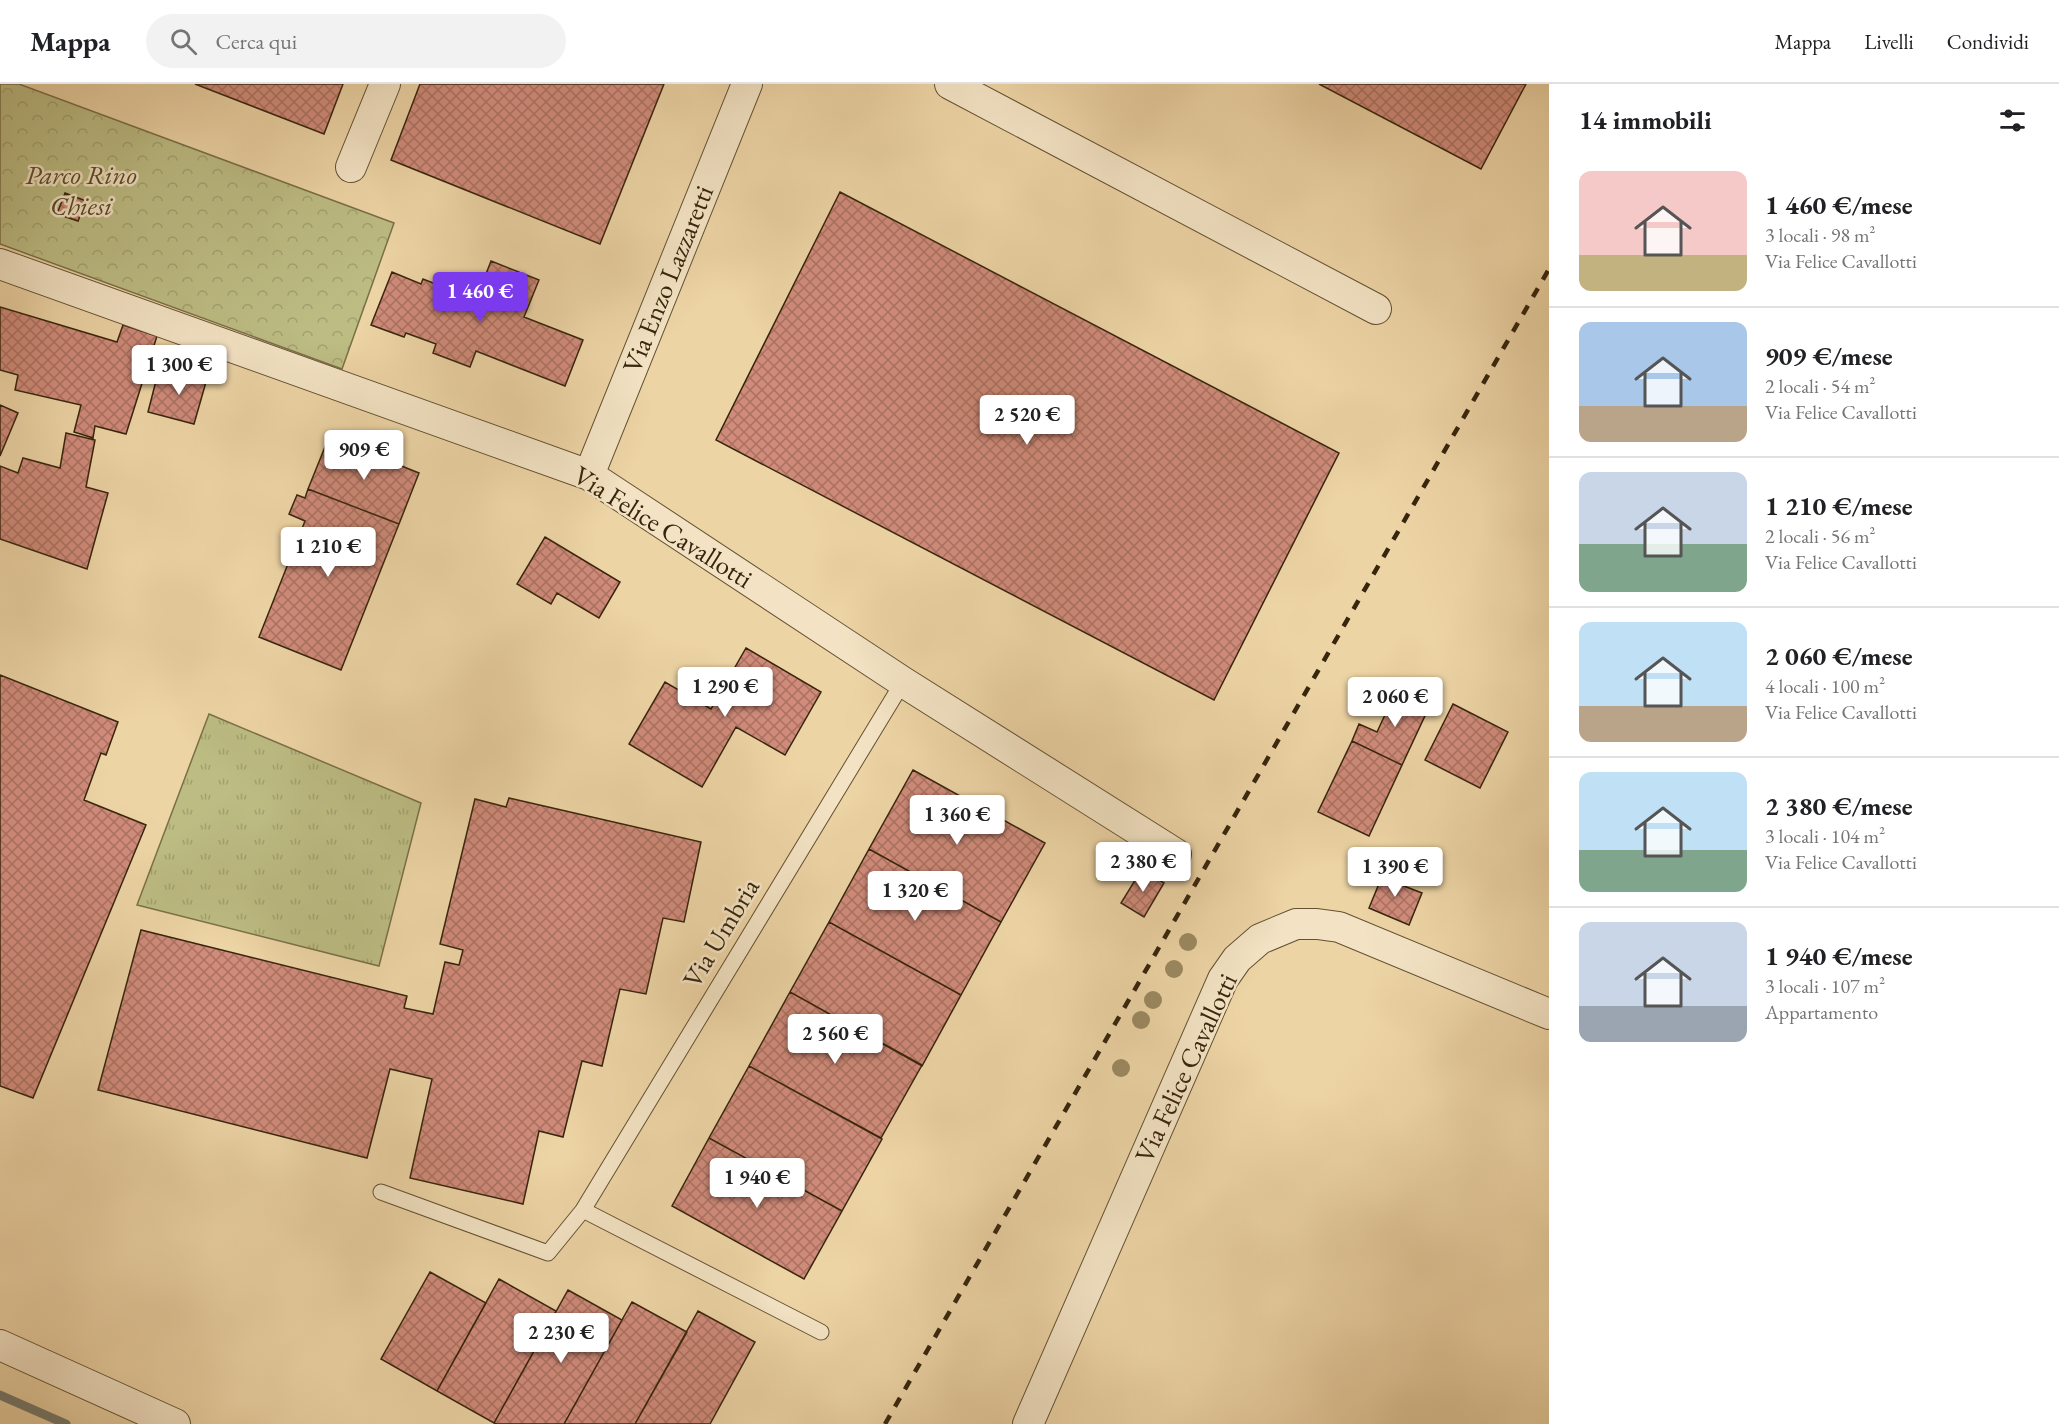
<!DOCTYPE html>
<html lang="it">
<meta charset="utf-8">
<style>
body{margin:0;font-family:"EB Garamond",serif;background:#f2f2f2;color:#202124;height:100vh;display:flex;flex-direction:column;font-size:22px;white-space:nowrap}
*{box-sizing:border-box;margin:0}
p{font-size:20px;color:#757577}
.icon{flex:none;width:33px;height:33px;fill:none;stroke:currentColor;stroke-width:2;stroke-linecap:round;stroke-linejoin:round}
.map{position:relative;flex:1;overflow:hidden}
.drawer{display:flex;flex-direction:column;background:#fff;width:510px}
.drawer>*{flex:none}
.price{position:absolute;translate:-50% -51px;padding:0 14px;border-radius:6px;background:#fff;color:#222;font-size:20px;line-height:39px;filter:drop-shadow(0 2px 3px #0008)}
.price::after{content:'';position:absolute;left:50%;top:36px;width:18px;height:14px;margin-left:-9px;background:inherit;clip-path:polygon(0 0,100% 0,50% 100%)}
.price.on{background:#7c3aed;color:#fff}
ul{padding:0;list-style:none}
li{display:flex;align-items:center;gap:18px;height:150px;padding:0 30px}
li+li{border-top:2px solid #e0e0e0}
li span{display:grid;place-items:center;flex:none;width:168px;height:120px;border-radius:12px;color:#555}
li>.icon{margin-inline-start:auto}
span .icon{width:72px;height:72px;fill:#fffc;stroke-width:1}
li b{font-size:26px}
h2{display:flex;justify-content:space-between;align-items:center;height:72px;padding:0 30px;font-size:26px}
header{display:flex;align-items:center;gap:36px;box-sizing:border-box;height:84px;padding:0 30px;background:#fff;border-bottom:2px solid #e0e0e0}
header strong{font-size:28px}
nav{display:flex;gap:33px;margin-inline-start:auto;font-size:21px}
.search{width:420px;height:54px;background:#f2f2f2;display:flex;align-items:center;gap:15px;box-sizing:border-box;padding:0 21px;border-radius:33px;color:#757577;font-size:22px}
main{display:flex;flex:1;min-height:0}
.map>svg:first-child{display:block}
</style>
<header>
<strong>Mappa</strong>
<div class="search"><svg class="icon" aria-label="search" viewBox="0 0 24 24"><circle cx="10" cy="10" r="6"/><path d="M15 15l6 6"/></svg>Cerca qui</div>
<nav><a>Mappa</a><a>Livelli</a><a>Condividi</a></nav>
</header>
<main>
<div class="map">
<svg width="1549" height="1340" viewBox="0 0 1549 1340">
<defs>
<pattern id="grass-tufts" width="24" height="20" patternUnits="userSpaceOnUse" patternTransform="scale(1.5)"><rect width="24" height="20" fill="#bcbc83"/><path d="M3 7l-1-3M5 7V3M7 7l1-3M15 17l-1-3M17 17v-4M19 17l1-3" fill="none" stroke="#a2a170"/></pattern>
<pattern id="park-crowns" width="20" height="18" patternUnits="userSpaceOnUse" patternTransform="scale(1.5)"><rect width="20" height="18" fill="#bcbc83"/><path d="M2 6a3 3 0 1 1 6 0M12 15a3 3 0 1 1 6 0" fill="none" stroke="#a2a170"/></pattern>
<pattern id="building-cross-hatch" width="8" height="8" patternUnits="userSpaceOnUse" patternTransform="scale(1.5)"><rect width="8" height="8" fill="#d08b7a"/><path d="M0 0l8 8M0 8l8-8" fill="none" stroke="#aa7162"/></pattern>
</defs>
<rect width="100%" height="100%" fill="#edd4a5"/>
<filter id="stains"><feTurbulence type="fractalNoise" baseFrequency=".00333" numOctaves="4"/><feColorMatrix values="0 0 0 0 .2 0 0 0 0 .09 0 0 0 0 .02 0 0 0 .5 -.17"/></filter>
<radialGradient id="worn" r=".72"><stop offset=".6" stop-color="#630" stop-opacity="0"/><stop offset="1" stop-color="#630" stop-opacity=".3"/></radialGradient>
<path fill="url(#grass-tufts)" stroke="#7a7048" stroke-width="1.5" d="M209 630 421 719 379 882 137 821Z"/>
<path fill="url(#park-crowns)" stroke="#7a7048" stroke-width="1.5" d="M0 0H19L394 139 342 285 0 160Z"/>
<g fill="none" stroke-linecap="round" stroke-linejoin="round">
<path stroke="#757b71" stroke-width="9" d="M0 1311 66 1340"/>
</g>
<path fill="url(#building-cross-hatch)" stroke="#37250d" stroke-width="1.5" d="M195 0H343L324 50Z
M420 0H664L600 160 391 76Z
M1319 0H1526L1481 85Z
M840 108 1339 369 1214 616 716 356Z
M65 109 86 117 78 137 57 130Z
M491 177 539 196 524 233 583 256 565 302 476 267 470 283 433 269 436 260 406 249 404 253 371 241 392 188 421 200 423 195 476 216Z
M0 223 117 258 123 241 157 252 126 350 95 342 93 354 74 348 81 321 15 306 18 291 0 286Z
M182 284 208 291 194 340 148 328 158 289 179 294Z
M0 321 18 329 0 372Z
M66 349 95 356 86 403 108 409 87 485 0 455V382L18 389 23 374 60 384Z
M329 353 419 389 399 440 308 405Z
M308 405 399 440 341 586 259 553 305 437 289 430 297 411 305 414Z
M545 453 620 498 599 534 557 509 551 520 517 500Z
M746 564 821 608 785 671 736 643 702 703 629 660 665 598 711 625Z
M0 591 118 638 106 671 101 669 84 716 146 741 33 1014 0 1002Z
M1397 605 1430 621 1402 681 1352 657 1359 640 1377 648Z
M1453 620 1508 648 1480 704 1425 676Z
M1352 657 1402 681 1369 752 1318 728Z
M913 686 1045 759 1001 838 869 765Z
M509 714 701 758 684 838 663 834 646 910 620 905 602 982 582 977 563 1053 539 1047 523 1120 410 1094 432 995 390 985 367 1074 98 1006 141 846 407 912 404 924 433 930 445 878 459 881 463 866 440 860 475 715 506 723Z
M869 765 1001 838 961 911 829 838Z
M1142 785 1164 799 1144 833 1121 819Z
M1385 785 1407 794 1404 802 1422 809 1409 841 1369 824Z
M829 838 961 911 922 982 790 908Z
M790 908 922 981 881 1054 749 982Z
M749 982 882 1055 842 1127 709 1054Z
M709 1054 842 1127 804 1195 672 1122Z
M430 1188 486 1219 437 1307 381 1275Z
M499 1195 556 1227 494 1339 437 1307Z
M568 1206 622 1236 564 1340H497L494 1339Z
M632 1218 687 1248 635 1340H564Z
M698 1227 755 1258 710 1340H635Z"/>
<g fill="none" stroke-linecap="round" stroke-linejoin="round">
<g stroke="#645133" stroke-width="17">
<path id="lane" d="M381 1108 548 1169 583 1126
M821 1248 583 1126 903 598"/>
</g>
<g stroke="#645133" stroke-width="32">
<path id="street" d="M950 0 1376 225
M351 83 385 0
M0 180 589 391 903 598 1176 770
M589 391 747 0
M0 1261 175 1340
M1028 1340 1223 895 1237 875 1260 855 1296 840H1317L1339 843 1549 930"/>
</g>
<use href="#lane" stroke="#f3e3c4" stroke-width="15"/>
<use href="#street" stroke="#f3e3c4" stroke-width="30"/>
<path stroke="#37250d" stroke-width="4.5" stroke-dasharray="10 10" stroke-linecap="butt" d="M885 1340 1549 185"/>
</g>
<g fill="#9b8961">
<circle cx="1188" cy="858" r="9"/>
<circle cx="1174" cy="885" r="9"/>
<circle cx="1153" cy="916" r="9"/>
<circle cx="1141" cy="936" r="9"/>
<circle cx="1121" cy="984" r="9"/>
</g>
<g text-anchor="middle" stroke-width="5" stroke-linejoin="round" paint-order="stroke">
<g font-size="27" font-style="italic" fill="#584b2a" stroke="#f3e3c4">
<text x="81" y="100">Parco Rino<tspan x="81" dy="31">Chiesi</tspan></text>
</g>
<g font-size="27" fill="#37250d" stroke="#f3e3c4">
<text transform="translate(668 195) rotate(-68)" y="9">Via Enzo Lazzaretti</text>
<text transform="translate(663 443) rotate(32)" y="9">Via Felice Cavallotti</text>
<text transform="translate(721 849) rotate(-59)" y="9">Via Umbria</text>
<text transform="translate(1186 984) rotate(-65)" y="9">Via Felice Cavallotti</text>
</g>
</g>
<rect width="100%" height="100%" filter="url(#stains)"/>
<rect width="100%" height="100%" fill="url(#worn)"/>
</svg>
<b class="price on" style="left:480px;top:239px">1 460 €</b>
<b class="price" style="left:179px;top:312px">1 300 €</b>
<b class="price" style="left:1027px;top:362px">2 520 €</b>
<b class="price" style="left:364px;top:397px">909 €</b>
<b class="price" style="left:328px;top:494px">1 210 €</b>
<b class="price" style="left:725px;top:634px">1 290 €</b>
<b class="price" style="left:1395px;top:644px">2 060 €</b>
<b class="price" style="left:957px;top:762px">1 360 €</b>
<b class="price" style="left:1143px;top:809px">2 380 €</b>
<b class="price" style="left:1395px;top:814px">1 390 €</b>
<b class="price" style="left:915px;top:838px">1 320 €</b>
<b class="price" style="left:835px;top:981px">2 560 €</b>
<b class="price" style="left:757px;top:1125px">1 940 €</b>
<b class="price" style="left:561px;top:1280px">2 230 €</b>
</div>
<section class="drawer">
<h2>14 immobili<svg class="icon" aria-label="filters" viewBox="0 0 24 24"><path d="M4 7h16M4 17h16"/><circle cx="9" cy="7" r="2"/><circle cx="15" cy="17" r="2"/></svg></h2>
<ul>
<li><span style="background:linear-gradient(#f6c9c9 70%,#c2b280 0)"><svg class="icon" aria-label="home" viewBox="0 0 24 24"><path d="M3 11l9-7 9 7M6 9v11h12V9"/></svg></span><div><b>1 460 €/mese</b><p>3 locali · 98 m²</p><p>Via Felice Cavallotti</p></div></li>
<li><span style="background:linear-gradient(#a9c7e8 70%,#b9a48a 0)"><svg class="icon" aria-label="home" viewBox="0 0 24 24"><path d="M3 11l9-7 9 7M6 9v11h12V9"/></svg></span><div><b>909 €/mese</b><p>2 locali · 54 m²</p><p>Via Felice Cavallotti</p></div></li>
<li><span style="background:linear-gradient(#c9d6e8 60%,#7fa58c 0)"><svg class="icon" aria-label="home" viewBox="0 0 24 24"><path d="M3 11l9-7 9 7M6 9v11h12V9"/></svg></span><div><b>1 210 €/mese</b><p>2 locali · 56 m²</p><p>Via Felice Cavallotti</p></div></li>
<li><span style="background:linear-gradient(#bfe0f5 70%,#b9a48a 0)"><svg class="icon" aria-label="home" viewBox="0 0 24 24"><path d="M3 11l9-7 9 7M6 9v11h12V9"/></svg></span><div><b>2 060 €/mese</b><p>4 locali · 100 m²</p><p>Via Felice Cavallotti</p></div></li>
<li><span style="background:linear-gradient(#bfe0f5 65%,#7fa58c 0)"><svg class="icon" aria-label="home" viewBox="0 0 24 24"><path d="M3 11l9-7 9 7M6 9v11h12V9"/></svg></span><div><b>2 380 €/mese</b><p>3 locali · 104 m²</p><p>Via Felice Cavallotti</p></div></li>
<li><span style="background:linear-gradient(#c9d6e8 70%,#9aa5b1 0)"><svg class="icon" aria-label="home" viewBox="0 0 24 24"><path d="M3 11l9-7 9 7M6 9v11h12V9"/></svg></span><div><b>1 940 €/mese</b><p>3 locali · 107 m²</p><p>Appartamento</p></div></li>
</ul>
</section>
</main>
